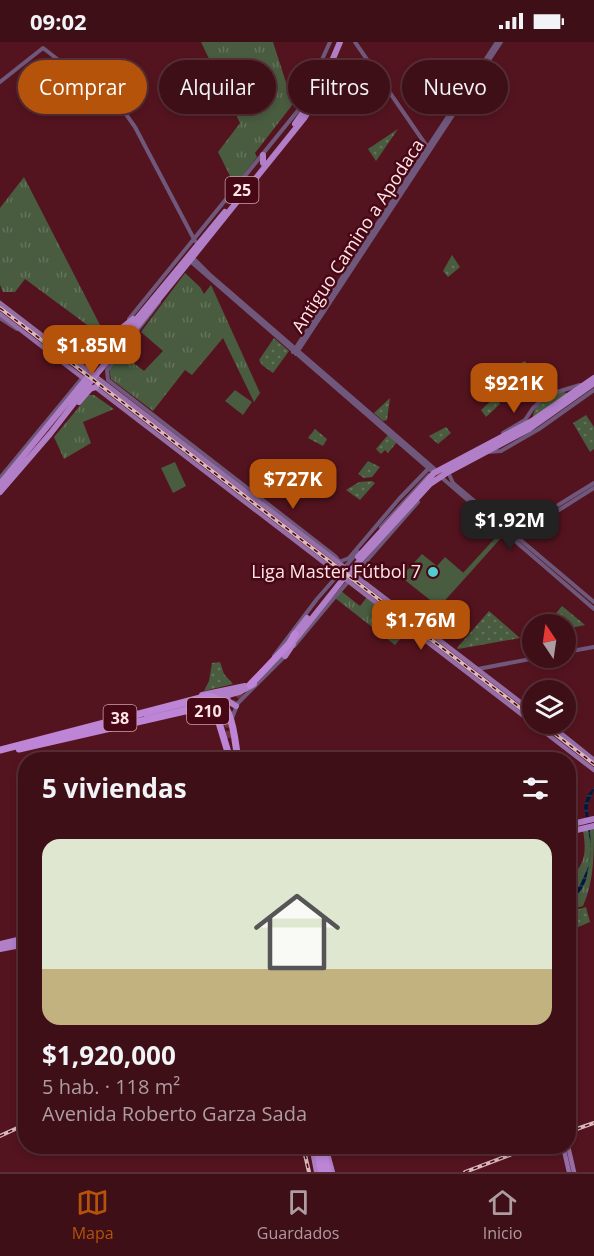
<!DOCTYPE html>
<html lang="es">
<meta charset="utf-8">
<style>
body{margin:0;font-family:"Open Sans",sans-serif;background:#461820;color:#f1f3f6;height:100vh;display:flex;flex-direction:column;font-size:22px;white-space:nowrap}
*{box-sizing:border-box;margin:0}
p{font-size:20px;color:#ad9ca1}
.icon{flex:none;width:33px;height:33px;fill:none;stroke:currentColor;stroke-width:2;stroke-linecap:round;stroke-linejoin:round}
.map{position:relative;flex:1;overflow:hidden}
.details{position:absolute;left:18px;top:710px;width:558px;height:402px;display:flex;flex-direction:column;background:#3f0f17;border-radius:24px;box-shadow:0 3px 9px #0003,0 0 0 2px #582f36}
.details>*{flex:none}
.top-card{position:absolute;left:18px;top:18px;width:558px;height:54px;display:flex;gap:12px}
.needle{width:39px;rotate:347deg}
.tools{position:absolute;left:522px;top:572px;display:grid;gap:12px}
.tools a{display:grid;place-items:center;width:54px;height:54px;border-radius:50%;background:#3f0f17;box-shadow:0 3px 9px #0003,0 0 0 2px #582f36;font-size:30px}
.price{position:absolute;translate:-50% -51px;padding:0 14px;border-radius:12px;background:#b45309;color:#fff;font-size:20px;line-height:39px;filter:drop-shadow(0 2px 3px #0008)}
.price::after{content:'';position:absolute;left:50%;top:36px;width:18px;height:14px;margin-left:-9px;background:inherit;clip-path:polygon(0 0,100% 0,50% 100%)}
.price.current{background:#222;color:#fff}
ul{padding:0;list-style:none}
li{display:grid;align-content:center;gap:12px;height:318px;padding:0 24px}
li+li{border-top:2px solid #582f36}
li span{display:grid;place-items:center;height:186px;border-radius:18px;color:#555}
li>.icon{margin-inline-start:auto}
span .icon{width:108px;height:108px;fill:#fffc;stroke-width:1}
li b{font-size:26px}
h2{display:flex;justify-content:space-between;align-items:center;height:72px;padding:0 24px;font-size:26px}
.chip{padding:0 21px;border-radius:27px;background:#3f0f17;box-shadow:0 3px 9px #0003,0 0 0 2px #582f36;font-size:21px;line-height:54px}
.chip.current{background:#b45309;color:#fff}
.status{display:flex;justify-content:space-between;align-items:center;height:42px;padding:0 30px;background:#3f0f17;direction:ltr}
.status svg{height:16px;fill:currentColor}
.tab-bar{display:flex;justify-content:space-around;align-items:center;height:84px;border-top:2px solid #582f36;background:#3f0f17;font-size:16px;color:#ad9ca1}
.tab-bar a{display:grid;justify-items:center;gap:3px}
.tab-bar .current{color:#b45309}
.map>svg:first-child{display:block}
</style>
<div class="status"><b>09:02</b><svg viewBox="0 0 49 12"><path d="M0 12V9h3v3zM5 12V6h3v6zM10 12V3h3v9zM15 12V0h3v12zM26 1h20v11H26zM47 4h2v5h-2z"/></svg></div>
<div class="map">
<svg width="594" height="1130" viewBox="0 0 594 1130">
<defs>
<pattern id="grass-tufts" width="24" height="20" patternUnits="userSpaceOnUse" patternTransform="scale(1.5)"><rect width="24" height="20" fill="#495c3f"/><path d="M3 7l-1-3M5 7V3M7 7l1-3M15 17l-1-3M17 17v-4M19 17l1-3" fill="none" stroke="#64735b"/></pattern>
<pattern id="park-dots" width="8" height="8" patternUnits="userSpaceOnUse" patternTransform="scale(1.5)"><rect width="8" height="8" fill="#495c3f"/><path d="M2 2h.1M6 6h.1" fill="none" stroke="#64735b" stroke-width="1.8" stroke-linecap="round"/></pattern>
<pattern id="water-rules" width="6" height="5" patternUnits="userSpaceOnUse" patternTransform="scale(1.5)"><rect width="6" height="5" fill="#00183d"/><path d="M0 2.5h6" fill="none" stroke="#263959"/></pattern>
</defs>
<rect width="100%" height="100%" fill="#54141f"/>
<path fill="url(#grass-tufts)" d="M201 0H273L293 62 255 111 257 115 235 144 218 110 240 81Z
M24 135 101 285 98 291 25 237 15 250H3L0 243V166Z
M185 231 200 245 204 252 211 243 260 351 254 360 223 296 192 333 185 328 153 369 111 337 109 327 122 312 144 329 163 309 141 290Z
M89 353H94L114 367 83 380 91 401 64 417 54 395Z
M341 549 360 564 367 555 408 588 395 603 335 556Z
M594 785C594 812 594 840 583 864L569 868 568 836C587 824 586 807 583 788Z"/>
<path fill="url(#park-dots)" d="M398 87 376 119 368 107Z
M452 213 460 225 448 235 443 229Z
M274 296 289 309 273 331 262 323 259 318Z
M564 350 568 352 533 375C534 360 550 352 564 350Z
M497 353 500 362 486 375 481 368Z
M390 356 387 378 383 379 374 371Z
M586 373 594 385V407L590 410 573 381Z
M446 385 451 391 438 402 429 394Z
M315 387 327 397 323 404 308 396Z
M388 393 397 400 388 411 385 408 381 412 376 407Z
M368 419 380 425 372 435 364 436 358 432Z
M372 439 375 441 360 458 346 448 359 440Z
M498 493 501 496 467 534 463 531Z
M562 564 585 583 566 587V582H547Z
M489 569 520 596 458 607 457 606Z
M220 620 224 632 233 642 204 649 209 639 212 621Z
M586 865 590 880 569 889V870Z"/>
<path fill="#495c3f" d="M525 319 544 348 528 359 513 325Z
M235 348 252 360 243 373 225 359Z
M175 420 186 444 173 451 161 426Z
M422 512 437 524 445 515 467 534 439 565 401 535Z"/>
<path fill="url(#water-rules)" d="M594 745C594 753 587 759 588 767 590 800 594 803 586 838 582 848 578 854 569 860V857L580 843 589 823 591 804 584 765 587 754Z"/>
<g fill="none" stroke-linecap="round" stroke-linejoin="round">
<path stroke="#6e333d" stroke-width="7" stroke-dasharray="7 3.5" stroke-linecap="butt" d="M229 696C225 672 233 663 248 645"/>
<path stroke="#70587c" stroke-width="4" d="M355 0 428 106
M0 40 43 6 123 68 135 85 195 199
M192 215 209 232 437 429
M189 218 434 431
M159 260 107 328 108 338 335 514 340 520
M0 276 17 287
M129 277 300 66 330 0
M293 310 497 0
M296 312 501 0
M86 328 123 285
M503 391 525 378 533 366 547 353 580 343
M487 410 501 409 539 387 594 348
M448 430 453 441 594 560
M441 435 594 567
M0 436 83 335
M381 485 429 433
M514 493 529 481 594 441
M516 495 594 446
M339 520 349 516 399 457 429 426
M294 604 334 556 418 460
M566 610 594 605
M274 614 317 557 358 510
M478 627 541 615
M232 676 238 661 285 614"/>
<path stroke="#956da7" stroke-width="4.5" d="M0 261 532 669
M0 272 88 340
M95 345 594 728
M548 681 594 718
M563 1104 569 1130
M568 1104 574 1130"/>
<path stroke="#b17ec8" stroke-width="6" d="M295 82 306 66 323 31
M263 113V121
M123 285 133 277
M111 308 225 170
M79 360 90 347 96 345
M0 442 87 336
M0 450 50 392 99 329 134 288 305 75 315 59 340 0
M358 515 434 431 532 379 594 336
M293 594 307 576
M290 604 344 536 430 442 448 430 529 387 594 341
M285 614 293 602
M226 650 228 659 236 664
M202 653 245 644
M147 675 239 650 254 642
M568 783 594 777
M568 790 594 784
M0 902 26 896
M0 907 26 902
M312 1104 317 1130
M325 1104 332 1130"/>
<path stroke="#be85d7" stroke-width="7" d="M250 643 289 602 295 592
M19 707 198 666 208 668 217 674 230 717
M0 708 208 654C234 657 234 697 238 717
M316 1104 322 1130
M322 1104 328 1130"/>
<g stroke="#dab9bc" stroke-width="4">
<path id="rail" d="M0 266 532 675
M541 681 594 722
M568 1090 594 1081
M0 1094 26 1082
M303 1104 309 1130
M465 1130 533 1104"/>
</g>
<use href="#rail" stroke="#480715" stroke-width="1.5" stroke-dasharray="4.5" stroke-linecap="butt"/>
</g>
<circle fill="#52cdcd" stroke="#480715" stroke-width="2" cx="433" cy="530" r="6"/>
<g text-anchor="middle" stroke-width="5" stroke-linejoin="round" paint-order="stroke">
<g fill="#480715" stroke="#c7a2a7" stroke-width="1.5">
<rect x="225.5" y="135" width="33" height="26" rx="4.5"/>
<rect x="187" y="656" width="42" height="26" rx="4.5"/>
<rect x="103.5" y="663" width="33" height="26" rx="4.5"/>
</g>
<g font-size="16" font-weight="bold" fill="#fee5e6">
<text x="242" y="154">25</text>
<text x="208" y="675">210</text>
<text x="120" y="682">38</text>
</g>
<g font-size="18" fill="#fee5e6" stroke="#480715">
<text transform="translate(358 194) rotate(-57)" y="6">Antiguo Camino a Apodaca</text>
</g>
<g font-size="18" fill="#fee5e6" stroke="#480715" text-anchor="end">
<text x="421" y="536">Liga Master Fútbol 7</text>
</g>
</g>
</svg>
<div class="tools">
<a><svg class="needle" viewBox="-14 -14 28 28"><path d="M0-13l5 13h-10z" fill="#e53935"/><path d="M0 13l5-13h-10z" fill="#ad9ca1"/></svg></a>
<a><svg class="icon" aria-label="layers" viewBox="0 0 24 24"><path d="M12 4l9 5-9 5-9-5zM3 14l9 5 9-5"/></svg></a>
</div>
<b class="price" style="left:92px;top:334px">$1.85M</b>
<b class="price" style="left:514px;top:372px">$921K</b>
<b class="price" style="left:293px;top:468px">$727K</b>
<b class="price current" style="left:510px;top:509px">$1.92M</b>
<b class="price" style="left:421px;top:609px">$1.76M</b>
<div class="top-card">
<a class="chip current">Comprar</a>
<a class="chip">Alquilar</a>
<a class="chip">Filtros</a>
<a class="chip">Nuevo</a>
</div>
<section class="details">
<h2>5 viviendas<svg class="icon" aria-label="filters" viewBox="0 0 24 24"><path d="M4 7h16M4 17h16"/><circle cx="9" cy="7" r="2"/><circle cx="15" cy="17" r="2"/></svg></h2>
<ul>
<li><span style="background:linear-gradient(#dfe7d0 70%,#c2b280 0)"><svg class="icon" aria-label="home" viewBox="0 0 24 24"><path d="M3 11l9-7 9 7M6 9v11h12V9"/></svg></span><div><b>$1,920,000</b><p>5 hab. · 118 m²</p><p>Avenida Roberto Garza Sada</p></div></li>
</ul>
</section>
</div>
<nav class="tab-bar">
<a class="current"><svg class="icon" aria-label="map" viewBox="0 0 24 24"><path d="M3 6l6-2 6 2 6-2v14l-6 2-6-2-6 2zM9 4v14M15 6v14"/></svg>Mapa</a>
<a><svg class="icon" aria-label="saved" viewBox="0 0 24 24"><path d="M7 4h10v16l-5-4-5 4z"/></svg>Guardados</a>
<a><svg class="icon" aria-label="home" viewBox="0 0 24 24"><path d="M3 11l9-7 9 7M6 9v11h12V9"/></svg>Inicio</a>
</nav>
